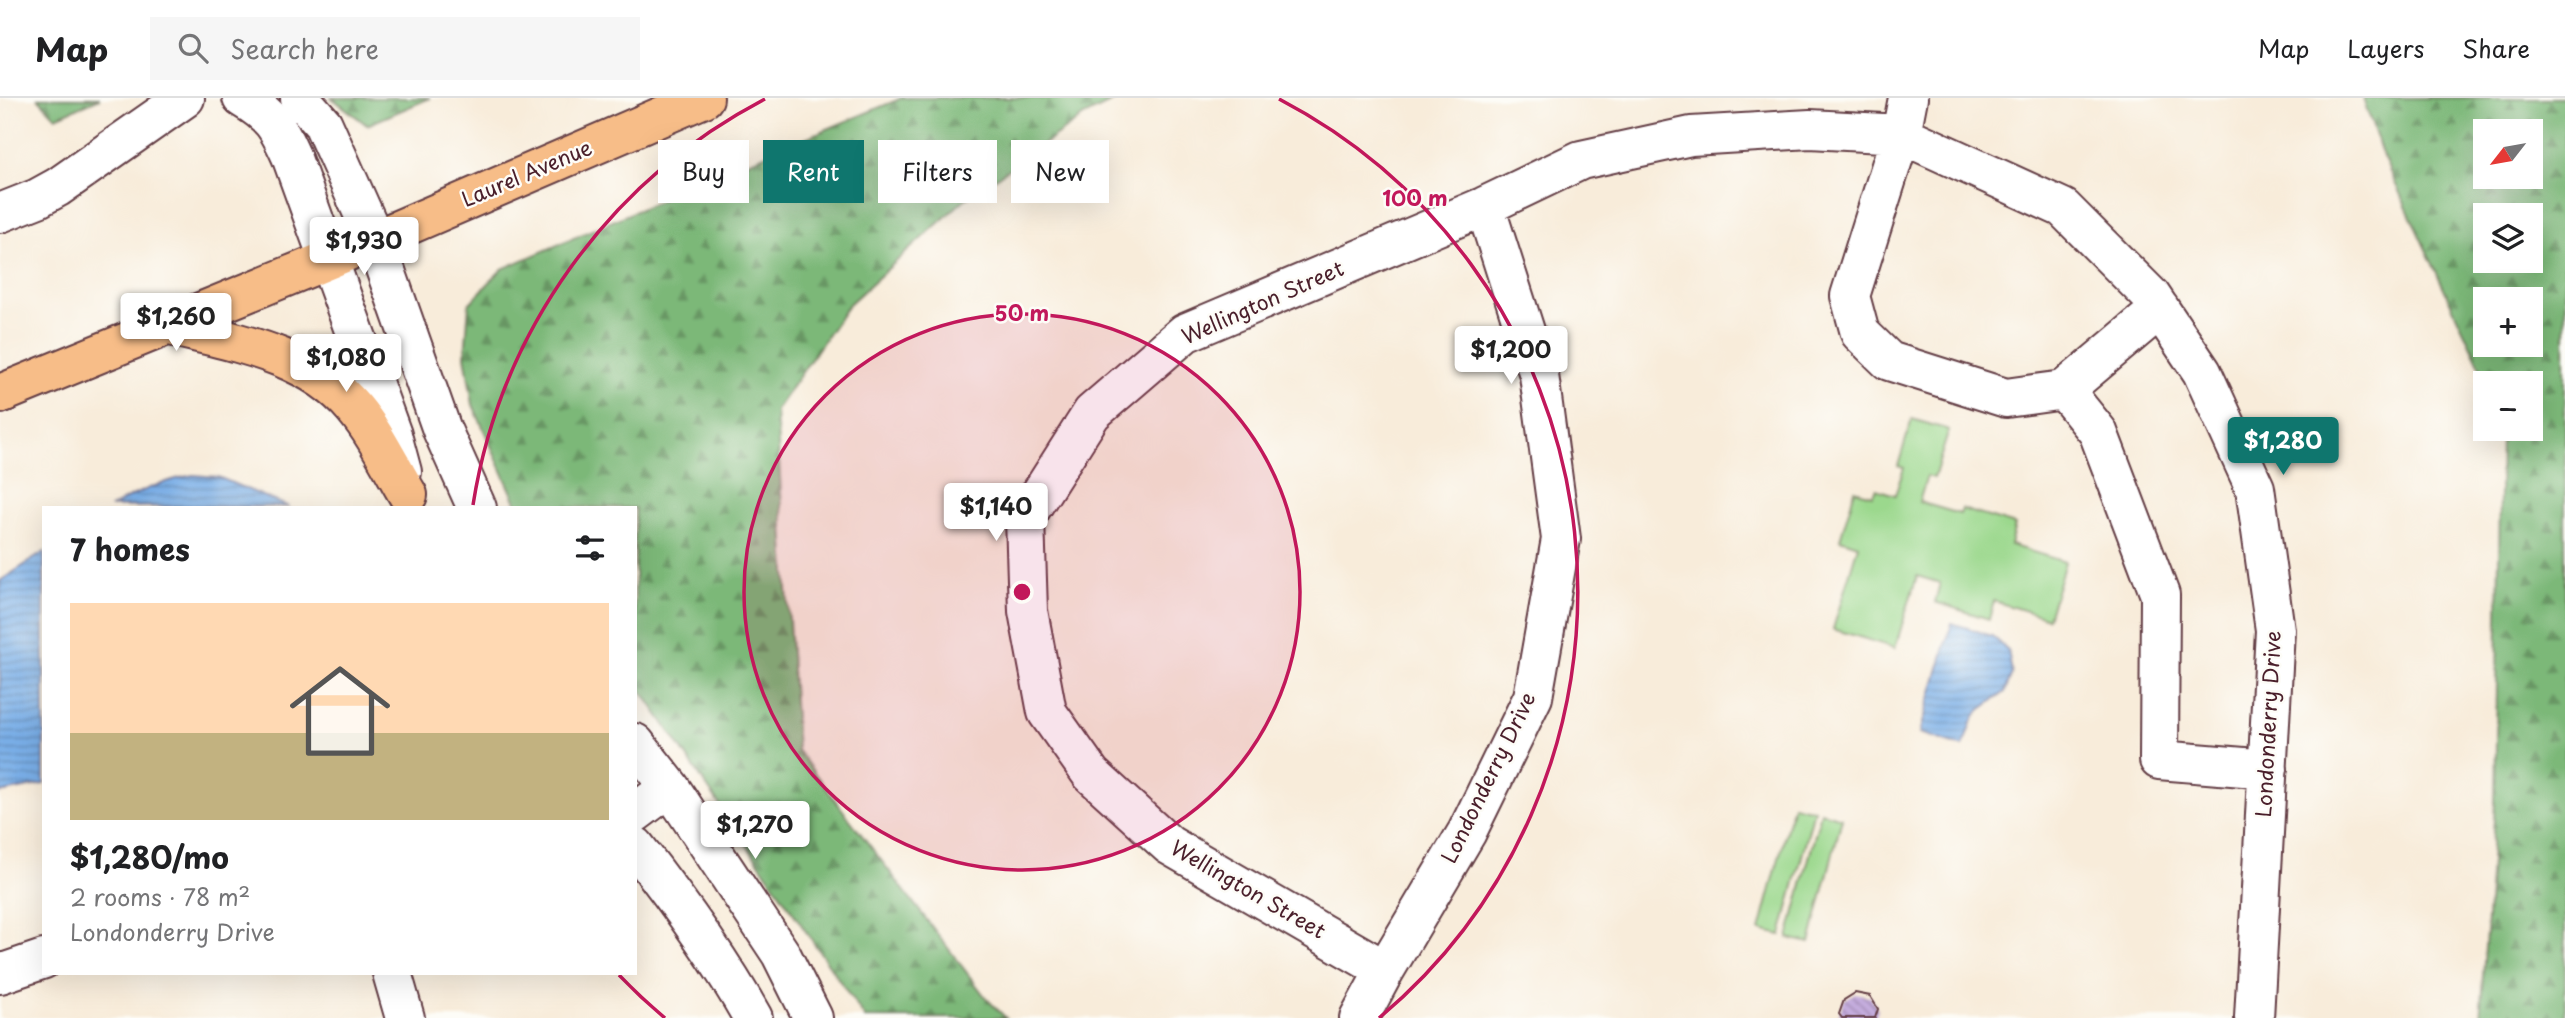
<!DOCTYPE html>
<meta charset="utf-8">
<style>
body{margin:0;font-family:"Playpen Sans",sans-serif;background:#f6f6f6;color:#202124;height:100vh;display:flex;flex-direction:column;font-size:26px;white-space:nowrap}
*{box-sizing:border-box;margin:0}
p{font-size:23px;color:#757577}
.icon{flex:none;width:38px;height:38px;fill:none;stroke:currentColor;stroke-width:2;stroke-linecap:round;stroke-linejoin:round}
.map{position:relative;flex:1;overflow:hidden}
.side{position:absolute;left:42px;top:408px;width:595px;height:469px;display:flex;flex-direction:column;background:#fff;border-radius:0px;box-shadow:0 7px 28px #0002}
.side>*{flex:none}
.banner{position:absolute;left:658px;top:42px;width:665px;height:63px;display:flex;gap:14px}
.needle{width:46px;rotate:239deg}
.controls{position:absolute;left:2473px;top:21px;display:grid;gap:14px}
.controls a{display:grid;place-items:center;width:70px;height:70px;border-radius:0px;background:#fff;box-shadow:0 7px 28px #0002;font-size:35px}
.price{position:absolute;translate:-50% -60px;padding:0 16px;border-radius:7px;background:#fff;color:#222;font-size:23px;line-height:46px;filter:drop-shadow(0 2px 4px #0008)}
.price::after{content:'';position:absolute;left:50%;top:42px;width:21px;height:16px;margin-left:-10px;background:inherit;clip-path:polygon(0 0,100% 0,50% 100%)}
.price.current{background:#0f766e;color:#fff}
ul{padding:0;list-style:none}
li{display:grid;align-content:center;gap:14px;height:371px;padding:0 28px}
li span{display:grid;place-items:center;height:217px;border-radius:0px;color:#555}
li>.icon{margin-inline-start:auto}
span .icon{width:126px;height:126px;fill:#fffc;stroke-width:1}
li b{font-size:30px}
h2{display:flex;justify-content:space-between;align-items:center;height:84px;padding:0 28px;font-size:30px}
.tag{padding:0 24px;border-radius:0px;background:#fff;box-shadow:0 7px 28px #0002;font-size:24px;line-height:63px}
.tag.current{background:#0f766e;color:#fff}
header{display:flex;align-items:center;gap:42px;box-sizing:border-box;height:98px;padding:0 35px;background:#fff;border-bottom:2px solid #e0e0e0}
header strong{font-size:33px}
nav{display:flex;gap:38px;margin-inline-start:auto;font-size:24px}
.search{width:490px;height:63px;background:#f6f6f6;display:flex;align-items:center;gap:18px;box-sizing:border-box;padding:0 24px;border-radius:0px;color:#757577;font-size:26px}
.map>svg:first-child{display:block}
</style>
<header>
<strong>Map</strong>
<div class="search"><svg class="icon" aria-label="search" viewBox="0 0 24 24"><circle cx="10" cy="10" r="6"/><path d="M15 15l6 6"/></svg>Search here</div>
<nav><a>Map</a><a>Layers</a><a>Share</a></nav>
</header>
<div class="map">
<svg width="2565" height="920" viewBox="0 0 2565 920">
<defs>
<pattern id="forest-firs" width="22" height="20" patternUnits="userSpaceOnUse" patternTransform="scale(1.75)"><rect width="22" height="20" fill="#7cb878"/><path d="M5 1l3.5 6h-7zM16 11l3.5 6h-7z" fill="#689563"/></pattern>
<pattern id="water-rules" width="6" height="5" patternUnits="userSpaceOnUse" patternTransform="scale(1.75)"><rect width="6" height="5" fill="#79aee7"/><path d="M0 2.5h6" fill="none" stroke="#658dbb"/></pattern>
<pattern id="building-back-hatch" width="6" height="6" patternUnits="userSpaceOnUse" patternTransform="scale(1.75)"><rect width="6" height="6" fill="#c5adde"/><path d="M-1 5l2 2M0 0l6 6M5-1l2 2" fill="none" stroke="#a28cb4"/></pattern>
</defs>
<rect width="100%" height="100%" fill="#fdfcf7"/>
<filter id="ink" filterUnits="userSpaceOnUse"><feTurbulence type="fractalNoise" baseFrequency=".0143" numOctaves="2"/><feDisplacementMap in="SourceGraphic" scale="14" xChannelSelector="R" yChannelSelector="G"/><feConvolveMatrix kernelMatrix="1 2 1 2 8 2 1 2 1" color-interpolation-filters="sRGB"/></filter>
<filter id="wash" filterUnits="userSpaceOnUse"><feTurbulence type="fractalNoise" baseFrequency=".00686" numOctaves="4" result="noise"/><feDisplacementMap in="SourceGraphic" scale="28" xChannelSelector="R" yChannelSelector="G"/><feGaussianBlur stdDeviation="1.57" result="paint"/><feColorMatrix in="noise" values="0 0 0 0 0 0 0 0 0 0 0 0 0 0 0 0 0 1.4 0 .05"/><feComposite in="paint" operator="in"/></filter>
<g filter="url(#wash)">
<rect width="100%" height="100%" fill="#f8ecda"/>
<path fill="#9bd88d" stroke="#727c5c" stroke-width="2" d="M1912 321 1949 332 1934 380 1927 378 1919 404 1960 416 1962 411 2015 427 2010 447 2065 464 2048 520 1994 503 1989 521 1935 504 1940 485 1917 478 1895 550 1833 531 1858 447 1840 441 1855 392 1872 397 1876 391 1895 397 1904 370 1898 368Z
M1793 707 1814 712 1781 837 1760 832Z
M1821 714 1842 720 1810 845 1788 840Z"/>
<path fill="url(#forest-firs)" stroke="#636c52" stroke-width="2" fill-rule="evenodd" d="M38 0H100L56 19Z
M332 0H430L367 27Z
M902 0H1120L1084 18 964 102 849 206 776 312 797 652 987 901 1006 920H865L635 583V410L518 409 473 307 465 258 469 206 502 171 755 61Z
M2363 0H2565V920H2480L2495 706 2501 331H2530V285H2488L2383 59ZM2485 33H2530V79H2485ZM2485 117H2530V163H2485ZM2530 201V247H2485V201Z"/>
<path fill="url(#water-rules)" stroke="#626689" stroke-width="2" d="M193 377 218 379 289 409H112C138 393 163 383 193 377Z
M44 454V686L0 695V483Z
M1952 525 1992 538 2008 552 2012 575 2005 594 1979 613 1971 625 1963 649 1920 635Z"/>
<g id="blocks">
<path fill="url(#building-back-hatch)" d="M1855 895 1870 898 1878 911 1875 920H1842L1839 916 1844 902Z"/>
</g>
</g>
<g filter="url(#ink)">
<use href="#blocks" fill-opacity="0" stroke="#643e45" stroke-width="2"/>
<g fill="none" stroke-linecap="round" stroke-linejoin="round">
<g stroke="#643e45" stroke-width="42">
<path id="minor" d="M242 0C272 18 277 27 291 58L392 337 402 374
M300 0 323 26 375 142 442 332 477 410
M1908 0 1901 36 1850 198 1860 235 1889 263 2006 300 2064 292
M0 115 38 100 58 89 185 0
M2160 211 2064 292 2098 334 2160 497 2159 662 2268 671
M635 645 670 689 781 856 813 920
M635 715 670 689
M635 748C678 803 719 859 753 920
M1385 872 1169 747 1091 676 1047 614 1028 513 1025 420 1092 315 1185 235 1485 108
M392 875 405 920
M0 876 44 861
M1359 920 1385 872 1467 734 1533 599 1561 441 1539 277 1485 108 1581 62 1691 38 1810 31 1901 36 2063 110 2151 198 2202 274 2255 390 2275 532 2254 920"/>
</g>
<g stroke="#643e45" stroke-width="42">
<path id="major" d="M166 227C232 244 308 255 354 310 376 336 391 369 408 397
M0 296 330 161 704 0"/>
</g>
<use href="#minor" stroke="#fff" stroke-width="38"/>
<use href="#major" stroke="#f7bd88" stroke-width="38"/>
</g>
</g>
<circle cx="1022" cy="494" r="278" fill="#c2185b" fill-opacity=".12"/>
<g fill="none" stroke="#c2185b" stroke-width="3.5">
<circle cx="1022" cy="494" r="278"/>
<path d="M665 920A556 556 0 0 1 619 877M473 407A556 556 0 0 1 765 1M1279 1A556 556 0 0 1 1379 920"/>
</g>
<g text-anchor="middle" stroke-width="5" stroke-linejoin="round" paint-order="stroke">
<g font-size="21" fill="#4a1f2b" stroke="#fdfcf7">
<text transform="translate(527 76) rotate(-23)" y="7">Laurel Avenue</text>
<text transform="translate(1263 205) rotate(-24)" y="7">Wellington Street</text>
<text transform="translate(2269 626) rotate(-87)" y="7">Londonderry Drive</text>
<text transform="translate(1489 680) rotate(-64)" y="7">Londonderry Drive</text>
<text transform="translate(1248 792) rotate(30)" y="7">Wellington Street</text>
</g>
</g>
<circle cx="1022" cy="494" r="10" fill="#c2185b" stroke="#fdfcf7" stroke-width="3.5"/>
<g font-size="21" text-anchor="middle" font-weight="bold" fill="#c2185b" stroke="#fdfcf7" stroke-width="5" stroke-linejoin="round" paint-order="stroke">
<text x="1415" y="108">100 m</text>
<text x="1022" y="223">50 m</text>
</g>
</svg>
<div class="controls">
<a><svg class="needle" viewBox="-14 -14 28 28"><path d="M0-13l5 13h-10z" fill="#e53935"/><path d="M0 13l5-13h-10z" fill="#757577"/></svg></a>
<a><svg class="icon" aria-label="layers" viewBox="0 0 24 24"><path d="M12 4l9 5-9 5-9-5zM3 14l9 5 9-5"/></svg></a>
<a>+</a>
<a>−</a>
</div>
<b class="price" style="left:364px;top:179px">$1,930</b>
<b class="price" style="left:176px;top:255px">$1,260</b>
<b class="price" style="left:1511px;top:288px">$1,200</b>
<b class="price" style="left:346px;top:296px">$1,080</b>
<b class="price current" style="left:2283px;top:379px">$1,280</b>
<b class="price" style="left:996px;top:445px">$1,140</b>
<b class="price" style="left:755px;top:763px">$1,270</b>
<div class="banner">
<a class="tag">Buy</a>
<a class="tag current">Rent</a>
<a class="tag">Filters</a>
<a class="tag">New</a>
</div>
<section class="side">
<h2>7 homes<svg class="icon" aria-label="filters" viewBox="0 0 24 24"><path d="M4 7h16M4 17h16"/><circle cx="9" cy="7" r="2"/><circle cx="15" cy="17" r="2"/></svg></h2>
<ul>
<li><span style="background:linear-gradient(#ffd9b3 60%,#c2b280 0)"><svg class="icon" aria-label="home" viewBox="0 0 24 24"><path d="M3 11l9-7 9 7M6 9v11h12V9"/></svg></span><div><b>$1,280/mo</b><p>2 rooms · 78 m²</p><p>Londonderry Drive</p></div></li>
</ul>
</section>
</div>
